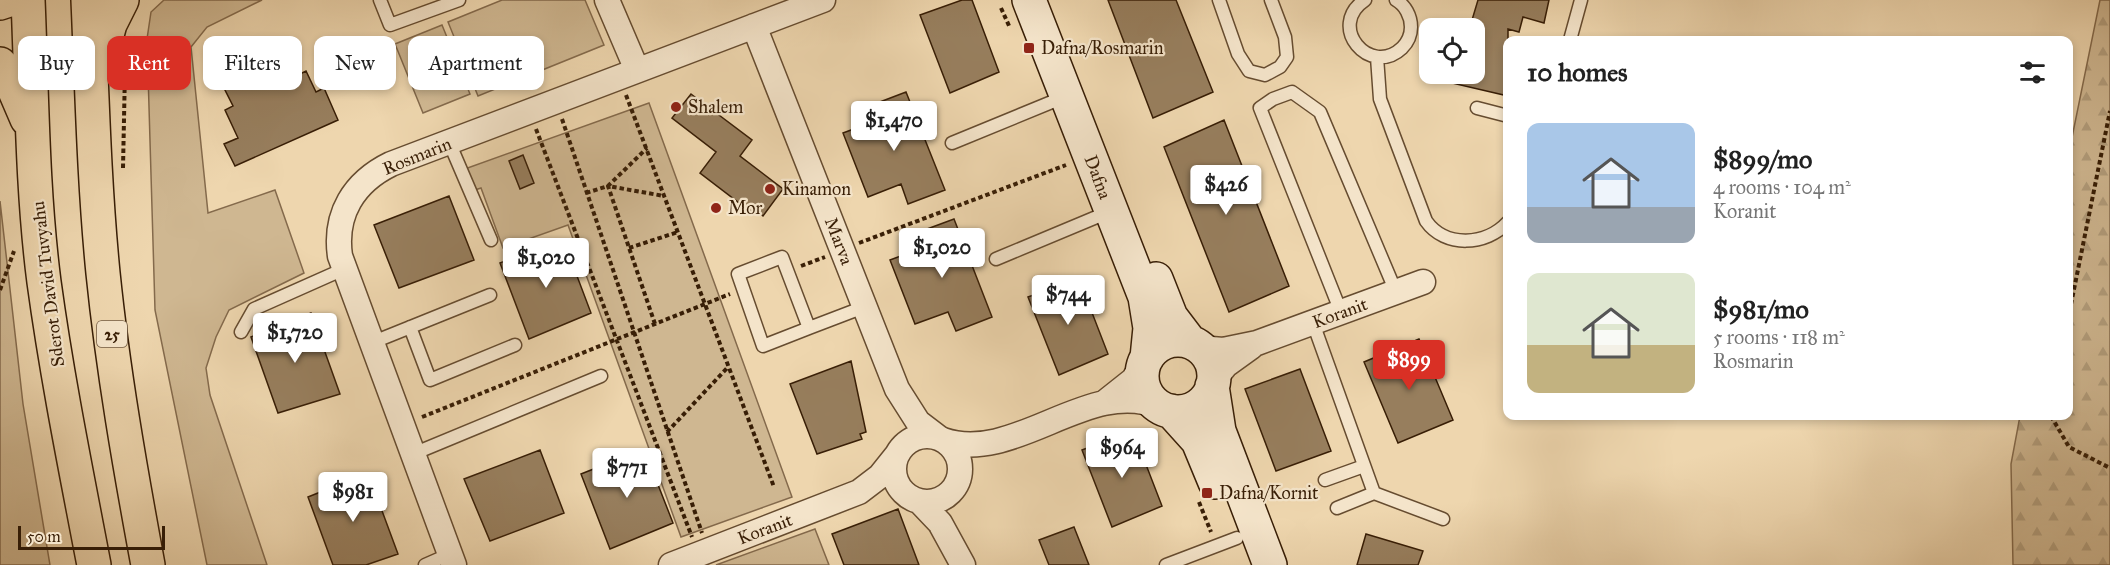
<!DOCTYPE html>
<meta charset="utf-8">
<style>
body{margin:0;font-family:"IM FELL Great Primer",serif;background:#f2f2f2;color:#222;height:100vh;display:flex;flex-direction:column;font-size:22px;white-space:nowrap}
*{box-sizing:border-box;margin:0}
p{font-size:20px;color:#767676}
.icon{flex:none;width:33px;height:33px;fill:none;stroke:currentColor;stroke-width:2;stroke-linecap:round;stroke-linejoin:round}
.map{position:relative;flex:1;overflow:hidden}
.drawer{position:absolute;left:1503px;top:36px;width:570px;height:384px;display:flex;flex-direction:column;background:#fff;border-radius:12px;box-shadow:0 3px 9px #0003}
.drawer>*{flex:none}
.banner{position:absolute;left:18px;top:36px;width:570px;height:54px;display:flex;gap:12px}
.controls{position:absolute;left:1419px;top:18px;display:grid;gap:12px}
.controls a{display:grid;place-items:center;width:66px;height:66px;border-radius:12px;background:#fff;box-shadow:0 3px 9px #0003;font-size:30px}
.scale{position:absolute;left:18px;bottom:15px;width:147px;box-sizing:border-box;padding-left:6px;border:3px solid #381e06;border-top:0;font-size:16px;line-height:21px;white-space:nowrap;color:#381e06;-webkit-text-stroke:4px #f4e4ca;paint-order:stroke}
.price{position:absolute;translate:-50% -51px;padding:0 14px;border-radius:6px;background:#fff;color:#222;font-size:20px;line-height:39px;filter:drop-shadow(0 2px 3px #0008)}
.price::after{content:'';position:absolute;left:50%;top:36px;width:18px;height:14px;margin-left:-9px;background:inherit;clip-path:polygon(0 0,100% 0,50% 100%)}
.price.active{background:#d93025;color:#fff}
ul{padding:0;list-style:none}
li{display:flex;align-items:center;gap:18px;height:150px;padding:0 24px}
li span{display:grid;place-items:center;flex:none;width:168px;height:120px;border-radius:12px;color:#555}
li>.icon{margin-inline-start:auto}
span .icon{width:72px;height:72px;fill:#fffc;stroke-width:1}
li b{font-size:26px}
h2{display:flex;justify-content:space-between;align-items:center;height:72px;padding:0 24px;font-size:26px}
.chip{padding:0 21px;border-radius:12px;background:#fff;box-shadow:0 3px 9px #0003;font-size:21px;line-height:54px}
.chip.active{background:#d93025;color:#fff}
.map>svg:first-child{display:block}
</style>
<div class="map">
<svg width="2110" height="565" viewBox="0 0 2110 565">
<defs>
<pattern id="forest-firs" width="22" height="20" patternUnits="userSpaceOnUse" patternTransform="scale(1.5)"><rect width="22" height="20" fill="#cfb791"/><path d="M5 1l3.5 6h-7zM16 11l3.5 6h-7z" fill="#b29d7c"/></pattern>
</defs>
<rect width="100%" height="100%" fill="#eed6ae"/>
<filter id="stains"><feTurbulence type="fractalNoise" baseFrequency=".00333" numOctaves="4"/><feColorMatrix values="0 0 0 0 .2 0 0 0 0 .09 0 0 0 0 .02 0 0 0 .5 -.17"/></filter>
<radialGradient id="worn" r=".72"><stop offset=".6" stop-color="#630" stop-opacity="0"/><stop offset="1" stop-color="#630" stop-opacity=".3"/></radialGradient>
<path fill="#cfb791" stroke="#846a4c" stroke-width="1.5" d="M164 0H262L207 27 191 47 208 213 275 190 304 273 229 310 216 337 206 368 210 395 267 565H207L155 310 147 39 151 12Z
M502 0H585L604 45 478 96 448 22Z
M442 25 470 94 423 113 395 44Z
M649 103 792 497 681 537 568 225 503 248 481 188 469 192 462 170Z
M0 201 23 404 50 565H0Z
M815 529 829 565H716Z"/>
<path fill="url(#forest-firs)" stroke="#846a4c" stroke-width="1.5" d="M2100 0H2110V565H2013L2011 464 2020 416H2068L2069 152Z"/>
<path fill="#977e5d" stroke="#381e06" stroke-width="1.5" d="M962 0H972L999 72 950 93 920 15Z
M1108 0H1176L1213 92 1153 118Z
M1478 0H1549L1544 23 1523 17 1519 32 1508 29V96L1439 80V74H1474L1472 20Z
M281 60 290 79 306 71 316 92 324 88 338 120 235 166 224 144 238 138 225 110 233 106 223 86Z
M906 92 945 190 908 204 901 184 868 197 843 133 878 120 872 105Z
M691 94 752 140 740 156 783 189 763 216 753 208 751 212 700 173 716 152 672 118Z
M1224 120 1289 286 1229 312 1164 147Z
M523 155 534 183 520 189 509 161Z
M449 196 474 260 399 288 374 225Z
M954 219 992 317 956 331 948 312 915 324 890 260 925 247 919 232Z
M563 239 591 313 529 339 500 263Z
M1079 279 1108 354 1059 375 1028 297Z
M311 313 340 394 278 413 251 337Z
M1419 339 1453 420 1398 443 1364 362Z
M851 361 866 432 860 434 862 439 817 454 790 384Z
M1300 369 1331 451 1276 471 1245 389Z
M1133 431 1162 506 1112 527 1082 450Z
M644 449 673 523 610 549 581 474Z
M540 450 564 513 490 541 464 479Z
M368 473 398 554 366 565H333L308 497Z
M898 509 919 565H844L832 534Z
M1074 527 1089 565H1049L1039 540Z
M1366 534 1423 551 1418 565H1357Z"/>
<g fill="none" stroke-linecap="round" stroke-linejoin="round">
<g stroke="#664c30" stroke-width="15">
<path id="lane" d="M380 0 390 25 459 0
M1219 0 1238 54 1249 71 1265 75 1280 67 1287 57 1285 37 1271 0
M1365 0C1326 26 1370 78 1402 48 1407 43 1411 35 1411 27 1411 16 1405 5 1396 0
M1570 40 1581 0
M1377 57 1380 99 1426 221C1445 248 1486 246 1508 222
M1477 108 1508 116
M449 142 491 240
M952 143 1064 97
M782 257 809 328 763 346 738 274Z
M996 259 1111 211
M1341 312 1260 108 1273 99 1292 92 1320 112 1396 292
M1313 323 1374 493 1443 519
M410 327 430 380 515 345
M809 328 864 307
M241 332 254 309 344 269
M371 343 490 295
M413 454 601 376
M1325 480 1364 466
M1337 508 1374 493
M425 565 450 554
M1166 565 1237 538"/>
</g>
<g stroke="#664c30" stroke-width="27">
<path id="street" d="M607 0 637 70
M754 26 897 389 918 422 939 438
M1200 348 1223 350 1257 343 1423 282
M1213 381 1226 365 1251 347
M1104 403 1133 380 1144 363
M894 469a33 33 0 1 1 66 0a33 33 0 1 1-66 0Z
M943 440C1015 465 1089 376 1160 407
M920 502 940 523 963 565
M454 565 340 256C334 214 354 182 391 164L823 0
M671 565 859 492 880 476 896 456"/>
</g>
<g stroke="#381e06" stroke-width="36">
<path id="secondary" d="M1029 0 1145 297 1150 328 1147 358
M1156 279 1171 317 1190 342
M1142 376a36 36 0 1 1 72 0a36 36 0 1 1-72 0Z
M1212 386 1219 431 1270 565
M1171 411 1198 441 1215 482"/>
</g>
<g stroke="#381e06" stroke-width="36">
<path id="primary" d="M0 3 9 0"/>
</g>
<g stroke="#381e06" stroke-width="36">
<path id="highway" d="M28 0C32 94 32 189 44 282 57 377 76 471 94 565
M88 0C92 91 94 182 103 273 113 371 130 468 148 565
M100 61 110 24 122 0
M0 64 12 84 27 119"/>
</g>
<path stroke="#381e06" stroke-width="4" stroke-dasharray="4.5 3" stroke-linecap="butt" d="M1001 8 1010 28
M626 95 774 487
M562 119 702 533
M536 129 692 537
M123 168 125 70
M586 193 608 186 647 148
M859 243 1066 165
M629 248 678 232
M801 266 825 257
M0 290 14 251
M2068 319 2110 111
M655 324 608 186 664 196
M2051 416 2069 447 2110 468
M422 417 730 294
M667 432 728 367
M1199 502 1211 532"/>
<use href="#lane" stroke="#f4e4ca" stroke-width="12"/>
<use href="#street" stroke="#f4e4ca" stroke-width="24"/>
<use href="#secondary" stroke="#f4e4ca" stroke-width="33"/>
<use href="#primary" stroke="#eed6ae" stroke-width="33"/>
<use href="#highway" stroke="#eed6ae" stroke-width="33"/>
</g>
<g fill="#8f2418" stroke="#f4e4ca" stroke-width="2">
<rect x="1023" y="42" width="12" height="12" rx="3"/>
<circle cx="676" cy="107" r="6"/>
<circle cx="770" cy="189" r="6"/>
<circle cx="716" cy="208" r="6"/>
<rect x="1201" y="487" width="12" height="12" rx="3"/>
</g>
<g text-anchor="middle" stroke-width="4.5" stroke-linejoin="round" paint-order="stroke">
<rect fill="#f4e4ca" stroke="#705941" stroke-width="1.5" x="97" y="321" width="30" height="26" rx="4.5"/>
<g font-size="16" font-weight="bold" fill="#381e06">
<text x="112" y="340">25</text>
</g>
<g font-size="18" fill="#381e06" stroke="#f4e4ca" text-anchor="start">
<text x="1041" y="54">Dafna/Rosmarin</text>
<text x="688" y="113">Shalem</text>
<text x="782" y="195">Kinamon</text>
<text x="728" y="214">Mor</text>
<text x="1219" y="499">Dafna/Kornit</text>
</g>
<g font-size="18" fill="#381e06" stroke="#f4e4ca">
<text transform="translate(417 156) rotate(-22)" y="6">Rosmarin</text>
<text transform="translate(1098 177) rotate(69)" y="6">Dafna</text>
<text transform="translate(839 241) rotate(69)" y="6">Marva</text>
<text transform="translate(48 284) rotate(-97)" y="6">Sderot David Tuvyahu</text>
<text transform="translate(1340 313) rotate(-20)" y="6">Koranit</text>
<text transform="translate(765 529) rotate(-21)" y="6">Koranit</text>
</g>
</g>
<rect width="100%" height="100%" filter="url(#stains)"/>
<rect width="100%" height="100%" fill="url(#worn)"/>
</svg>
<div class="controls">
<a><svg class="icon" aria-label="locate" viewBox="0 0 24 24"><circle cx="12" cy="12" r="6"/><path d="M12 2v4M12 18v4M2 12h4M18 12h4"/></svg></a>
</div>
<div class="scale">50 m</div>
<b class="price" style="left:894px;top:152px">$1,470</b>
<b class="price" style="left:1226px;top:216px">$426</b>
<b class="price" style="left:942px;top:279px">$1,020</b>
<b class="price" style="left:546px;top:289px">$1,020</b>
<b class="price" style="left:1068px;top:326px">$744</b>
<b class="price" style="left:295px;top:364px">$1,720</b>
<b class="price active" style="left:1409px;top:391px">$899</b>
<b class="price" style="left:1122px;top:479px">$964</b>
<b class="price" style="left:627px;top:499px">$771</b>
<b class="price" style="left:353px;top:523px">$981</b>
<div class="banner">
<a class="chip">Buy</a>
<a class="chip active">Rent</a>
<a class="chip">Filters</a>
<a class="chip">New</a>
<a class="chip">Apartment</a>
</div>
<section class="drawer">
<h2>10 homes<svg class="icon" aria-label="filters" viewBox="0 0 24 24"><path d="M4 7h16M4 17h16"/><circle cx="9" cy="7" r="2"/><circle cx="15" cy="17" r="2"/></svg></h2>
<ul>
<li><span style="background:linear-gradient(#a9c7e8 70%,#9aa5b1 0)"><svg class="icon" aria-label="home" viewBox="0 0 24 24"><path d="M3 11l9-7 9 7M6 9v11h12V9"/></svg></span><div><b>$899/mo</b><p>4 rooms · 104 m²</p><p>Koranit</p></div></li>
<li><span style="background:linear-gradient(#dfe7d0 60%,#c2b280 0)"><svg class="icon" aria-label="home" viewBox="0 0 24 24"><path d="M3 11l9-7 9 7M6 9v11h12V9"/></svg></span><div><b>$981/mo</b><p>5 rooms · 118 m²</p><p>Rosmarin</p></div></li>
</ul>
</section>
</div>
